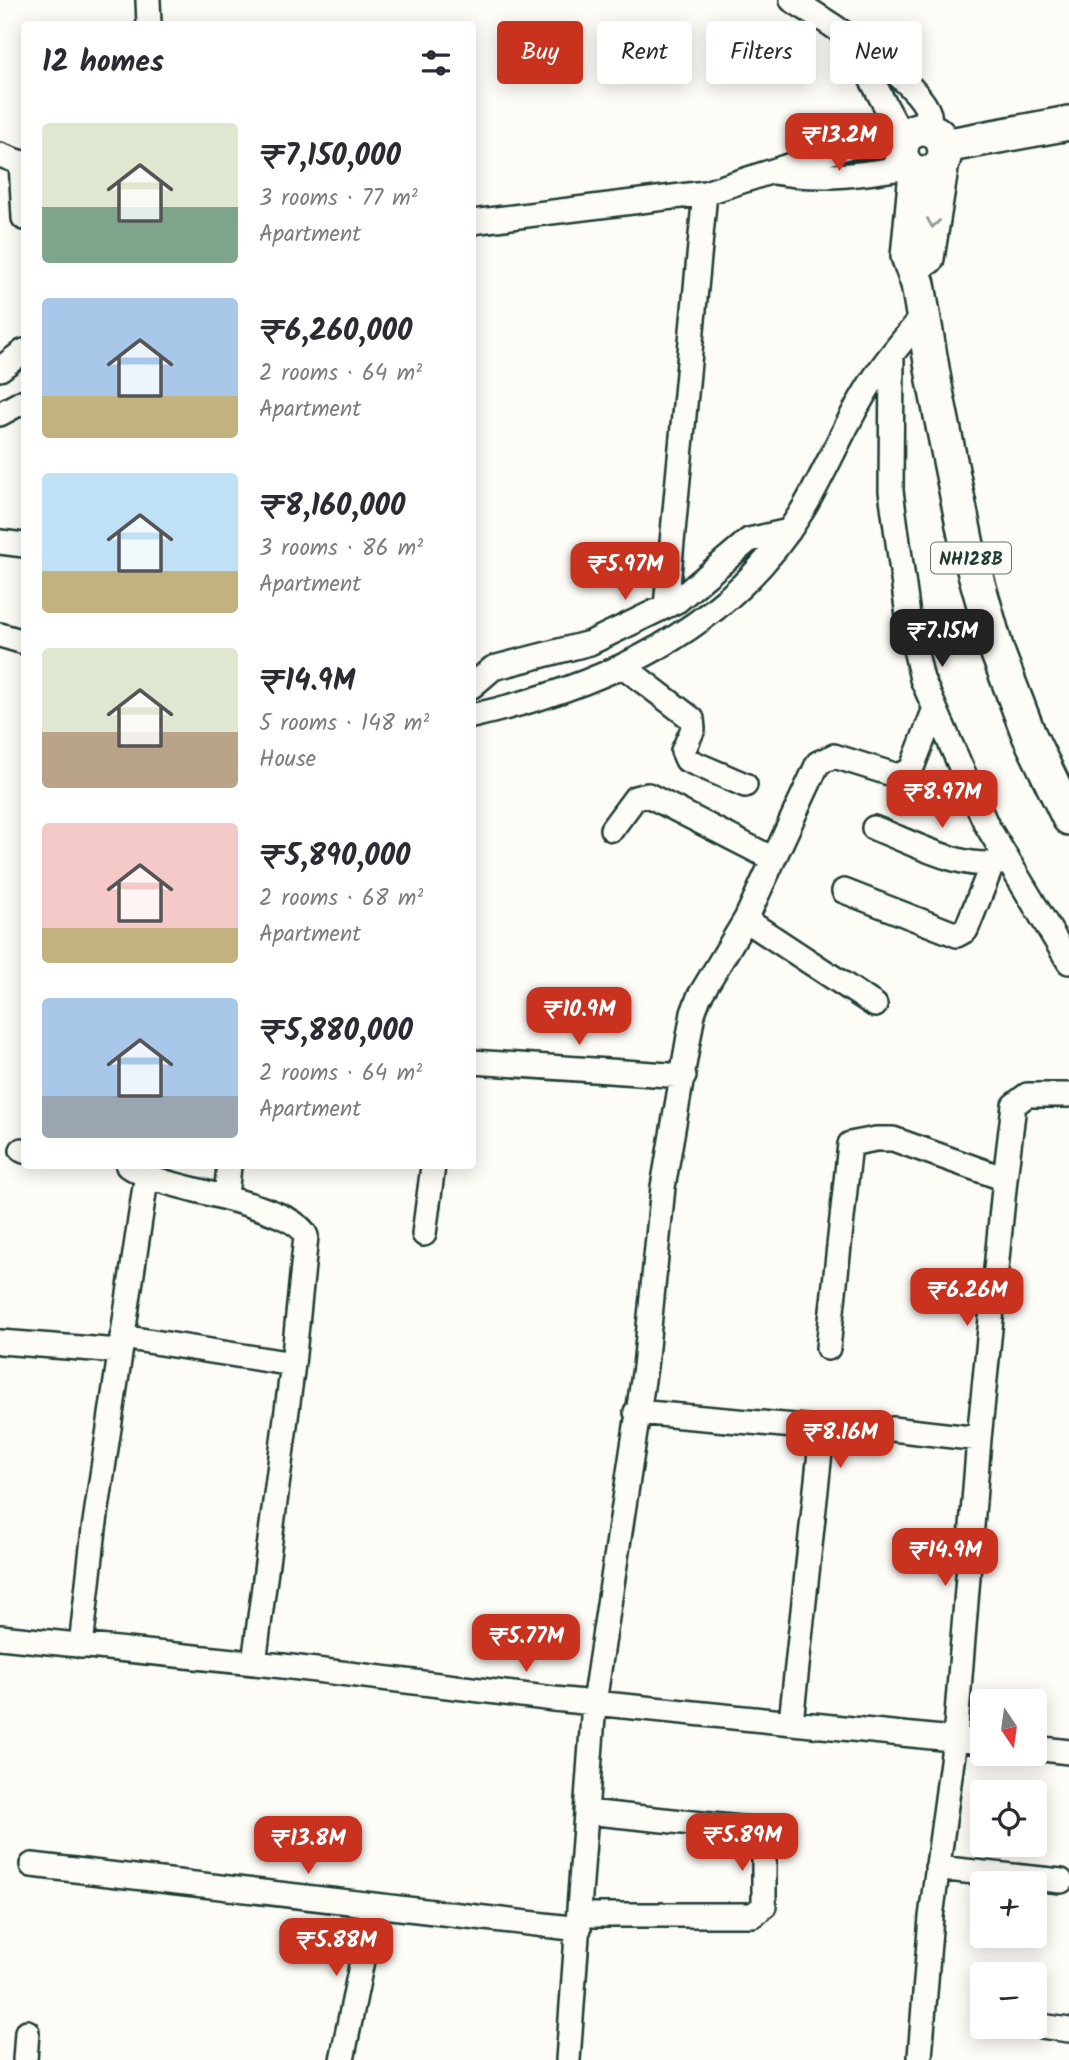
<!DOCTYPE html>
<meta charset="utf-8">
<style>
body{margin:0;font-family:Kalam,sans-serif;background:#f2f2f3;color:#2b2b33;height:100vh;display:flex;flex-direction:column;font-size:26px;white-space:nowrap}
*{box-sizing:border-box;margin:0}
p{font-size:23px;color:#7c7c81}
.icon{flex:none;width:38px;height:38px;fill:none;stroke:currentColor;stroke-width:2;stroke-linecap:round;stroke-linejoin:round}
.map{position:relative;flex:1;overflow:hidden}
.panel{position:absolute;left:21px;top:21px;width:455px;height:1148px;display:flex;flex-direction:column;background:#fff;border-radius:7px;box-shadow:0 4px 18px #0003}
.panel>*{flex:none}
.hud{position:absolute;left:497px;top:21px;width:466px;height:63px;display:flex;gap:14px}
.needle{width:46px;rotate:167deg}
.tools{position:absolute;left:970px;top:1689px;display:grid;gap:14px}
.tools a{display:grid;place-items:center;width:77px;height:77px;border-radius:7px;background:#fff;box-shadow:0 4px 18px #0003;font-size:35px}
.price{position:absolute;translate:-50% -60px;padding:0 16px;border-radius:14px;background:#c8321e;color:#fff;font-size:23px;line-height:46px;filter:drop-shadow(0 2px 4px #0008)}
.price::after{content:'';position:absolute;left:50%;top:42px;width:21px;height:16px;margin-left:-10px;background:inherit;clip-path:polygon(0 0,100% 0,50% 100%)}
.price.active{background:#222;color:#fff}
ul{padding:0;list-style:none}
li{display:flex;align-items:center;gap:21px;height:175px;padding:0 21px}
li span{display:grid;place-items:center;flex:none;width:196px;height:140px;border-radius:7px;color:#555}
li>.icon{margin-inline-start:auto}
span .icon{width:84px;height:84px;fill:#fffc;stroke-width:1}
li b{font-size:30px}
h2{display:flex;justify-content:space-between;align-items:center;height:84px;padding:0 21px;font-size:30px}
.tag{padding:0 24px;border-radius:7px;background:#fff;box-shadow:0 4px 18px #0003;font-size:24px;line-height:63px}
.tag.active{background:#c8321e;color:#fff}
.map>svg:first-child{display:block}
</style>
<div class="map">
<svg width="1069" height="2060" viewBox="0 0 1069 2060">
<rect width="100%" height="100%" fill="#fdfcf7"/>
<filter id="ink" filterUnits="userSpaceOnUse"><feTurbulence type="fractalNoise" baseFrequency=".0143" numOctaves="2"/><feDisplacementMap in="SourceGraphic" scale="14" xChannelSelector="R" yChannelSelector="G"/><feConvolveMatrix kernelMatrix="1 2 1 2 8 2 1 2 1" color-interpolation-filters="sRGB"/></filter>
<g filter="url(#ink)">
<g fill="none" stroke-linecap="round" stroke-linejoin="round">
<g stroke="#1f3d34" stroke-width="28">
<path id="minor" d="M148 0 149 24
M792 0C824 19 919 80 929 114 930 118 929 125 929 130
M854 47 904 140
M0 155 24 164
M21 162 24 218
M773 172C820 180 861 175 907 167
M472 222 705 193 847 147 902 144
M892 354 891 491 909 623 922 679 986 824 1069 962
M0 369 24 351
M0 414 24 401
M0 542 24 545
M666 606 705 193
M0 635 24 642
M623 666 692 719 693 729 683 751 687 760 745 785
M472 686 493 668 590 643 677 601 749 540 789 531
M472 716C604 686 729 630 802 511 824 475 840 435 862 398 878 369 901 343 922 317
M874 828C914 843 963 872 1006 862
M612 829 635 798 648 795 773 859
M844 891 957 935 966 930 992 865
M746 920 875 1005
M472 1062 684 1076
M22 1150 24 1151
M128 1166C135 1169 141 1174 147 1176 177 1189 296 1207 306 1236L293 1364 254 1663
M226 1197 229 1166
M424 1234 433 1166
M122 1337 293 1364
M0 1342 120 1351
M828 1348 850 1144 876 1139H893L1005 1179 1014 1105 1027 1095H1069
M636 1412 806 1427 818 1432 821 1443 791 1722
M892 1429 979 1439 1005 1179
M0 1637 283 1666 554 1699 982 1742
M81 1646 94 1529 148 1166
M1034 1748 1069 1752
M32 1865 579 1929
M937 1868 1061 1881
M580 1915H753L764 1906V1838L759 1830 587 1812
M1034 2025 1069 2030
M920 2057 931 1917 955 1739 979 1439
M25 2060 27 2032
M342 2060 373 1906
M568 2060 594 1703 645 1367 663 1187 693 1013 699 997 746 919 818 763 834 756 898 776 911 770 934 711"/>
</g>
<g stroke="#1f3d34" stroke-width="38">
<path id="highway" d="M901 151a22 22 0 1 1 44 0a22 22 0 1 1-44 0Z
M944 146 1069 123
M916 172 908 256 918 284 935 386 967 545 997 651 1029 735 1069 818
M927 258 942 162"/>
</g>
<use href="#minor" stroke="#fdfcf7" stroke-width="23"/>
<use href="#highway" stroke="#fdfcf7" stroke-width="33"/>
</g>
<defs><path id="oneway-chevron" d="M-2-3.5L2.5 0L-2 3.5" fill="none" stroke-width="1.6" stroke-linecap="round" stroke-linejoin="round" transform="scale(1.75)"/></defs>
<use stroke="#8e9c96" href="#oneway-chevron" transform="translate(933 223) rotate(99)"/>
</g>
<g text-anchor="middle" stroke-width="5" stroke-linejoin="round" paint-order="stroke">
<rect fill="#fdfcf7" stroke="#62766e" stroke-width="2" x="931" y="542.5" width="80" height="31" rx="5"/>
<g font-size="19" font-weight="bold" fill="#1f3d34">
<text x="971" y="565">NH128B</text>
</g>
</g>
</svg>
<div class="tools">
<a><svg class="needle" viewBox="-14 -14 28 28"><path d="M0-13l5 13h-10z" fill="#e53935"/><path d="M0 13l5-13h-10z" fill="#7c7c81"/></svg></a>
<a><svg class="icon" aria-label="locate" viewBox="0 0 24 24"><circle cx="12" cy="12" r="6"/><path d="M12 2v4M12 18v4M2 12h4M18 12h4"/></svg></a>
<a>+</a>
<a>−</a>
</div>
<b class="price" style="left:839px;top:173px">₹13.2M</b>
<b class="price" style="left:625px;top:602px">₹5.97M</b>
<b class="price active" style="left:942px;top:669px">₹7.15M</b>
<b class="price" style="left:942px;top:830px">₹8.97M</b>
<b class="price" style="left:579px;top:1047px">₹10.9M</b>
<b class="price" style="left:967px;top:1328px">₹6.26M</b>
<b class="price" style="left:840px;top:1470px">₹8.16M</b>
<b class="price" style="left:945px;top:1588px">₹14.9M</b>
<b class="price" style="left:526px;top:1674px">₹5.77M</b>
<b class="price" style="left:742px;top:1873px">₹5.89M</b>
<b class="price" style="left:308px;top:1876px">₹13.8M</b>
<b class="price" style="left:336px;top:1978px">₹5.88M</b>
<div class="hud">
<a class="tag active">Buy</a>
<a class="tag">Rent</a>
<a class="tag">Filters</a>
<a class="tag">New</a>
</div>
<section class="panel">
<h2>12 homes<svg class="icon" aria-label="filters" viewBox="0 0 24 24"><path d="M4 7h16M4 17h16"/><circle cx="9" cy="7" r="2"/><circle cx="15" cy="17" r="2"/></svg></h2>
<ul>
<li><span style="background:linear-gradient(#dfe7d0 60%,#7fa58c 0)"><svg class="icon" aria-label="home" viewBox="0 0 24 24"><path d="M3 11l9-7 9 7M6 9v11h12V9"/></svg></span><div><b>₹7,150,000</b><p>3 rooms · 77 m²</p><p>Apartment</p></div></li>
<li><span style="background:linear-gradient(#a9c7e8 70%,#c2b280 0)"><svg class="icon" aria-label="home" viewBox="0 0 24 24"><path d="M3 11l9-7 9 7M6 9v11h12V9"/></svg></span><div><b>₹6,260,000</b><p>2 rooms · 64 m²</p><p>Apartment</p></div></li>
<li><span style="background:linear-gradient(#bfe0f5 70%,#c2b280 0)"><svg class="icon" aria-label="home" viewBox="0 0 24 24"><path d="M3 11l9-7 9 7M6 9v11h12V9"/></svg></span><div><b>₹8,160,000</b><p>3 rooms · 86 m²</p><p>Apartment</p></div></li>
<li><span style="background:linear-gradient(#dfe7d0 60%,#b9a48a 0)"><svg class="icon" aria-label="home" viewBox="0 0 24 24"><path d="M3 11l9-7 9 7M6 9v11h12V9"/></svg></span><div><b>₹14.9M</b><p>5 rooms · 148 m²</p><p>House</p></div></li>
<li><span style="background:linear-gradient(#f6c9c9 75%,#c2b280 0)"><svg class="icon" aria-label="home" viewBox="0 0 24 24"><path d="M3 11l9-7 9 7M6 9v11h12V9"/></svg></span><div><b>₹5,890,000</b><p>2 rooms · 68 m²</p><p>Apartment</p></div></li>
<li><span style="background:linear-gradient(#a9c7e8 70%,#9aa5b1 0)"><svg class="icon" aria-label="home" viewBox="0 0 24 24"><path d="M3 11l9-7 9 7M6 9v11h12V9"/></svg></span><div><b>₹5,880,000</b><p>2 rooms · 64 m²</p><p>Apartment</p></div></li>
</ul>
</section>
</div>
